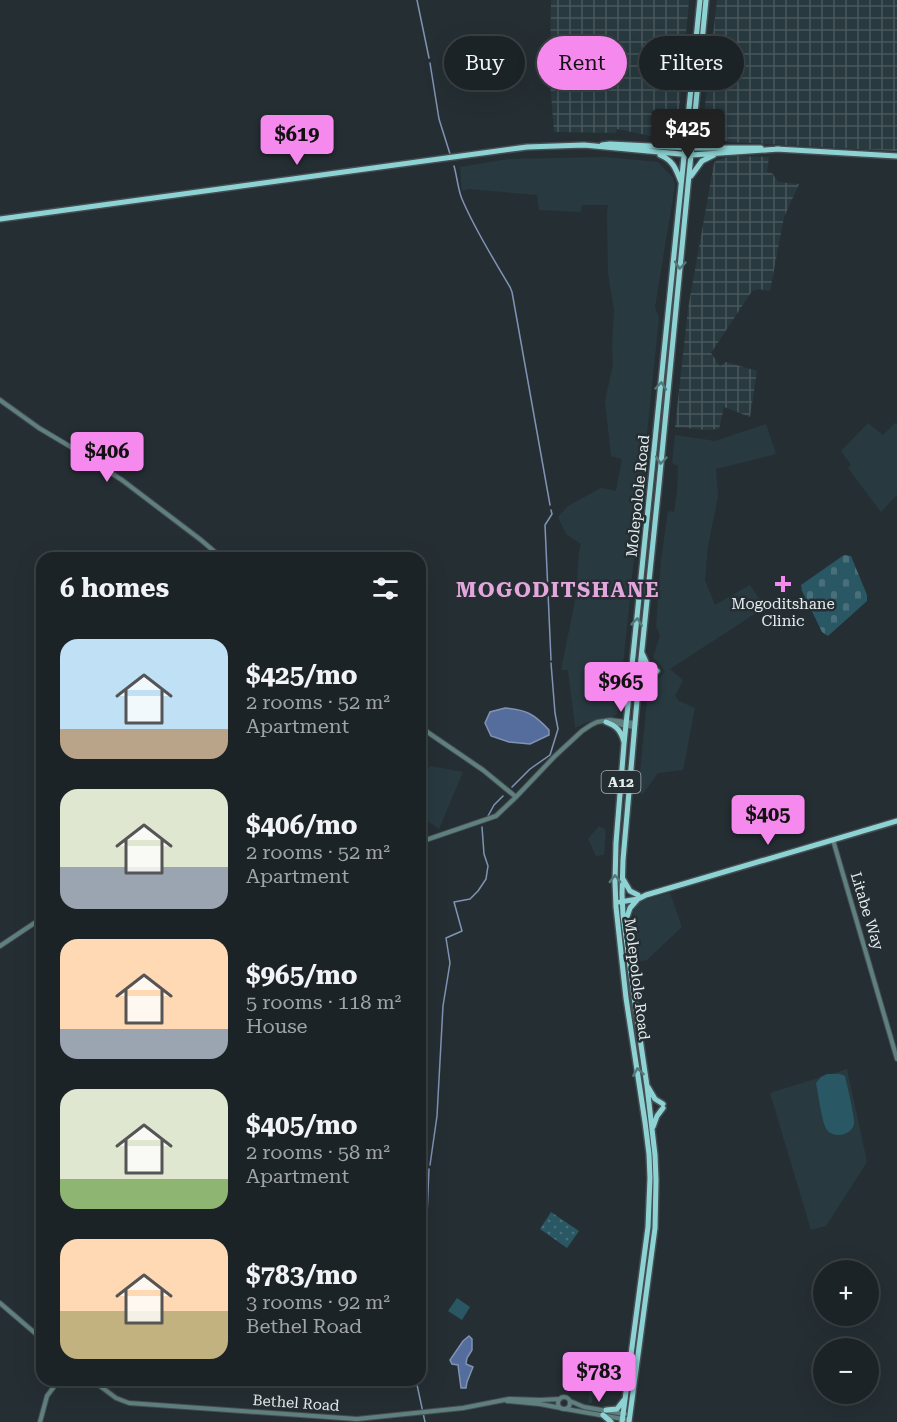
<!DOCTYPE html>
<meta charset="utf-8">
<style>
body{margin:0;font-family:"Roboto Serif",serif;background:#252b2e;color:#f1f3f6;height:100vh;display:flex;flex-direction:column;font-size:22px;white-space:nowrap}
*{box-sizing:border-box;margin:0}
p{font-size:20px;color:#a0a4a7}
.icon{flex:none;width:33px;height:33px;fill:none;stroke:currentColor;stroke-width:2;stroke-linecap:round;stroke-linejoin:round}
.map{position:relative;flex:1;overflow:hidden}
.panel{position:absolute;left:36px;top:552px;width:390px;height:834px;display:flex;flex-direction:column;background:#1c2326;border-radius:18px;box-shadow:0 6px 24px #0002,0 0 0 2px #3a4043}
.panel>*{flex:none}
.guide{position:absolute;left:444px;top:36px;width:363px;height:54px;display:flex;gap:12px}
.buttons{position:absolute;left:813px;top:1260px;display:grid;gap:12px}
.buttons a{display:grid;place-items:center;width:66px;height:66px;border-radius:50%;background:#1c2326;box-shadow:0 6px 24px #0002,0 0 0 2px #3a4043;font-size:30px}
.price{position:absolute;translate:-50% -51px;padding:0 14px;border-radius:6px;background:#f689ed;color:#111;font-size:20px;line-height:39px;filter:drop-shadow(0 2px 3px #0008)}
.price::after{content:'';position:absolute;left:50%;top:36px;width:18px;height:14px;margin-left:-9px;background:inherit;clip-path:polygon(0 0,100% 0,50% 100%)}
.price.current{background:#222;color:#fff}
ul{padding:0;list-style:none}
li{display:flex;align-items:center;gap:18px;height:150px;padding:0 24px}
li span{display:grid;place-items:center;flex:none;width:168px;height:120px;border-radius:18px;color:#555}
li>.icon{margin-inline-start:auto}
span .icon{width:72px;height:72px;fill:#fffc;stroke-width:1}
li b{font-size:26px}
h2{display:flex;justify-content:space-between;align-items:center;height:72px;padding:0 24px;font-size:26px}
.chip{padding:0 21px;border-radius:27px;background:#1c2326;box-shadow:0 6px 24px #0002,0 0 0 2px #3a4043;font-size:21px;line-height:54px}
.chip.current{background:#f689ed;color:#111}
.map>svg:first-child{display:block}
</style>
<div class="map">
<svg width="897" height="1422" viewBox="0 0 897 1422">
<defs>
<pattern id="industrial-grid" width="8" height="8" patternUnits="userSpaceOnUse" patternTransform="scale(1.5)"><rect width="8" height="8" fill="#283a40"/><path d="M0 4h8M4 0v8" fill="none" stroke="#47575c"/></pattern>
<pattern id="cemetery-stones" width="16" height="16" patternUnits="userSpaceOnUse" patternTransform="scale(1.5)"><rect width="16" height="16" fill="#2a5764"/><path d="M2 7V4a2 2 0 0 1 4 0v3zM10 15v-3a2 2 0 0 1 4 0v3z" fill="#496f7a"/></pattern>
<pattern id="park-dots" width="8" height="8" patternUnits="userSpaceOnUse" patternTransform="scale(1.5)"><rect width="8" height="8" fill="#2a5764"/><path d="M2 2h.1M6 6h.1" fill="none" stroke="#496f7a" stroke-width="1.8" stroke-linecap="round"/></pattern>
</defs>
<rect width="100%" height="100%" fill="#252f33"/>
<path fill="#283a40" d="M605 157 658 162 673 178 675 185 655 307 659 318 618 713 613 717 588 722 575 728 568 670H561L576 596 579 552 581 544 566 534 558 517 568 506 601 488 616 491 622 459 611 456 605 401 613 365 612 347 614 310 608 273 607 213 608 205H582L581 212 539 210 537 195 469 189 462 191 460 167 508 159Z
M868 423 883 435 895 423 897 424V495L881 512 848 468 851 465 841 451Z
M766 424 776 454 716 469 718 497 708 546 705 580 715 605 750 585 765 607 670 669 683 680 675 696 679 701 695 708 683 770 658 773 643 794 638 793 648 690 665 672 659 663 653 658 660 635 656 627 661 560 668 511 674 512 677 492 678 466 672 463 675 435 715 441Z
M430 766 463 772 439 829 420 816V782Z
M599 826 606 830 604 855 596 856 588 839Z
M670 893 682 927 647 960 637 962 633 912 640 901Z
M847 1069 867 1162 826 1226 811 1230 770 1093Z
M591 1371 617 1376 615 1386 599 1383 597 1394 593 1393 592 1403H588L590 1393 587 1392Z"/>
<path fill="url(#industrial-grid)" d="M551 0H689L679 112 674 127 667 134 656 137 617 129 616 133 554 132 550 81Z
M717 0H897V151L730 142 714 138 709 130 704 114Z
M732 156 769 157 767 172 772 173 778 182 799 184 784 217 770 291 758 289 752 291 711 353 720 366 726 362 757 371 750 417 724 407 719 429 707 430 675 427 688 309 714 163 717 160Z"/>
<path fill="#2a5764" d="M827 1074H840L845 1076C847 1085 855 1117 854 1124 852 1135 834 1139 827 1130 822 1124 818 1092 816 1083L821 1077Z
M457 1298 470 1307 462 1320 448 1311Z"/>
<path fill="url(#cemetery-stones)" d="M844 555 851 556 867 595V601L828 636 822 632 802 591 801 585Z"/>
<path fill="url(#park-dots)" d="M551 1212 579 1231 567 1248 540 1229Z"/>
<path fill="#556d9d" stroke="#8093b5" stroke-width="1.5" d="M505 708C527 710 534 714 549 730V735L530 744 509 742 491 736 485 723 490 712Z
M469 1336 472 1339V1350L467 1358 466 1364 473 1367 467 1382 466 1388H461L458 1365 452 1364 450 1360 463 1341Z"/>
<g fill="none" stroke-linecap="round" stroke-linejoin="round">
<path stroke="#8093b5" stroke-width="1.5" d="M417 0 429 58
M430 63 439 119 450 154
M454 166C457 176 458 190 462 199 475 230 493 258 510 287L512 292 550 505
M551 660 545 525 552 514 551 510
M512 787 530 769 550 755 558 729 555 713 551 663
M488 816 494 805 503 796
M430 1165 437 1116 443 1006 450 963 446 938 462 931 454 902 470 899 478 891 486 879 488 866 484 854 482 827
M420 1288 427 1275V1215L429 1169
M416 1380 425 1422"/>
<g stroke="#444d51" stroke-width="6">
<path id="minor" d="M0 400 39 428 76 450 122 480 201 540 222 558
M612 723 634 727
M420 727 483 770 516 797
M833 840 897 1059
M420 842 496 816 516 797 555 756 582 731 591 725 597 722 610 720 635 723
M0 946 42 918
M0 1303 42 1339
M92 1380 116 1398 129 1403 357 1419 463 1408 509 1399 541 1400 560 1399
M558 1403a6 6 0 1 1 12 0a6 6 0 1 1-12 0Z
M507 1401 540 1404 561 1408
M570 1401 584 1407 625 1414
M566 1409 629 1420
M40 1422 47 1396 59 1380"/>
</g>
<g stroke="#444d51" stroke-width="8">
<path id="major" d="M694 122C698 133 702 142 714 145
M602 145 610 144 691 148H761
M659 145 673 140 685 127
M776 149 897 156
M660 155C673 160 676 169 681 182
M691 176 702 161 714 155
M0 219 527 147 584 145 691 155 779 149
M642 653 648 666 657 671
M606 722C617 726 621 731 624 742
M623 879 630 891 638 895
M620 902 638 899 646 895 897 821
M626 920 630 908 637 900
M648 1087 655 1099 663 1104
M653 1127 657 1116 663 1108
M606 1410 617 1409 624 1400
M603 1415 611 1422
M622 1422 648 1227 650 1178 649 1154 645 1122 626 998 616 907 615 882 616 843 624 744 700 0
M629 1422 655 1228 656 1180 655 1155 647 1086 634 997 623 915 622 894 623 860 639 678 659 484 706 0"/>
</g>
<use href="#minor" stroke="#608080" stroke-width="4"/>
<use href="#major" stroke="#8ed3d4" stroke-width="5"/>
</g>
<defs><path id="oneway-chevron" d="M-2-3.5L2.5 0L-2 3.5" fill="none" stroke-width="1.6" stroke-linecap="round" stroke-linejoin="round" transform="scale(1.5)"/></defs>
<g stroke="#54797b">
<use href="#oneway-chevron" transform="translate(680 265) rotate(95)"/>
<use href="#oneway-chevron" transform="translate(661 386) rotate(-85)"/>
<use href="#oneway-chevron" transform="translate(661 460) rotate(95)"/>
<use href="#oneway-chevron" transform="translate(637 622) rotate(-84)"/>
<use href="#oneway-chevron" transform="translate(615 879) rotate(-90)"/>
<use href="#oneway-chevron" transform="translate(638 1072) rotate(-99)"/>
</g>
<path fill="#f689ed" stroke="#252f33" stroke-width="2" d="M780 575h6v6h6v6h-6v6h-6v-6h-6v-6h6z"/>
<g text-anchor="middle" stroke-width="5" stroke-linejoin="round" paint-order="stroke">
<rect fill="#252f33" stroke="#abb3b6" stroke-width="1.5" x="601.5" y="771" width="39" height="22" rx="4.5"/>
<g font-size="14" font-weight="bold" fill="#e5ecee">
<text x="621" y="787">A12</text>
</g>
<g font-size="15" fill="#e5ecee" stroke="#252f33">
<text transform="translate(638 496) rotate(-84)" y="5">Molepolole Road</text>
<text transform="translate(867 911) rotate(73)" y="5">Litabe Way</text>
<text transform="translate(637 979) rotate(83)" y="5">Molepolole Road</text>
<text transform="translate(296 1403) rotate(4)" y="5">Bethel Road</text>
</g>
<g font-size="15" fill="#e5ecee" stroke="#252f33">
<text x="783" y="609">Mogoditshane<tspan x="783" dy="17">Clinic</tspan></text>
</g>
<g font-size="21" font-weight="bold" letter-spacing="1.5" fill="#e3a7dd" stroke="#252f33">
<text x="558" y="597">MOGODITSHANE</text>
</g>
</g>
</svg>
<div class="buttons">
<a>+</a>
<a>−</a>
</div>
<b class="price current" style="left:688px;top:160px">$425</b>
<b class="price" style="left:297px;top:166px">$619</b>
<b class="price" style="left:107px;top:483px">$406</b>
<b class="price" style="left:621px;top:713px">$965</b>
<b class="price" style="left:768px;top:846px">$405</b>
<b class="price" style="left:599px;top:1403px">$783</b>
<div class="guide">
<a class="chip">Buy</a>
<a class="chip current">Rent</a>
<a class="chip">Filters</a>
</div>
<section class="panel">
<h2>6 homes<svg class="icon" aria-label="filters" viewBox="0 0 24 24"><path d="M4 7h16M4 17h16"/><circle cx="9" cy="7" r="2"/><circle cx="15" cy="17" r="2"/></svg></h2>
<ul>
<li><span style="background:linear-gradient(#bfe0f5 75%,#b9a48a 0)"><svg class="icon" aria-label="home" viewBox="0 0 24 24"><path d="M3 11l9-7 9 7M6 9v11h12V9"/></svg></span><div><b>$425/mo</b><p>2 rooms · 52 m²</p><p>Apartment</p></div></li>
<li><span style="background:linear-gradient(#dfe7d0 65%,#9aa5b1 0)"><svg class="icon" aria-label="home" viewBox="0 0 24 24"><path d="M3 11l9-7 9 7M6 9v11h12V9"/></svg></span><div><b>$406/mo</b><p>2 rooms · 52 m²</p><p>Apartment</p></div></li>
<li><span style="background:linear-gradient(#ffd9b3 75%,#9aa5b1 0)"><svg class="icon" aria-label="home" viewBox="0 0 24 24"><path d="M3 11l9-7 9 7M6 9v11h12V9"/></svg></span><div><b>$965/mo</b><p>5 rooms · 118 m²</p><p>House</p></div></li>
<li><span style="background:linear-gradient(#dfe7d0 75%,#8fb573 0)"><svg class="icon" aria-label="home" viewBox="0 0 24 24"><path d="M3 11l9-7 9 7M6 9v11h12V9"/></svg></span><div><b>$405/mo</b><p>2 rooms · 58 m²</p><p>Apartment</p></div></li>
<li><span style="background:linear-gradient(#ffd9b3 60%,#c2b280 0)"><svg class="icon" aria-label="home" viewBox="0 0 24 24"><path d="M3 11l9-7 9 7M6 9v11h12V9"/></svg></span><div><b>$783/mo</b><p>3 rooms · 92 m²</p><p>Bethel Road</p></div></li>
</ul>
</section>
</div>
